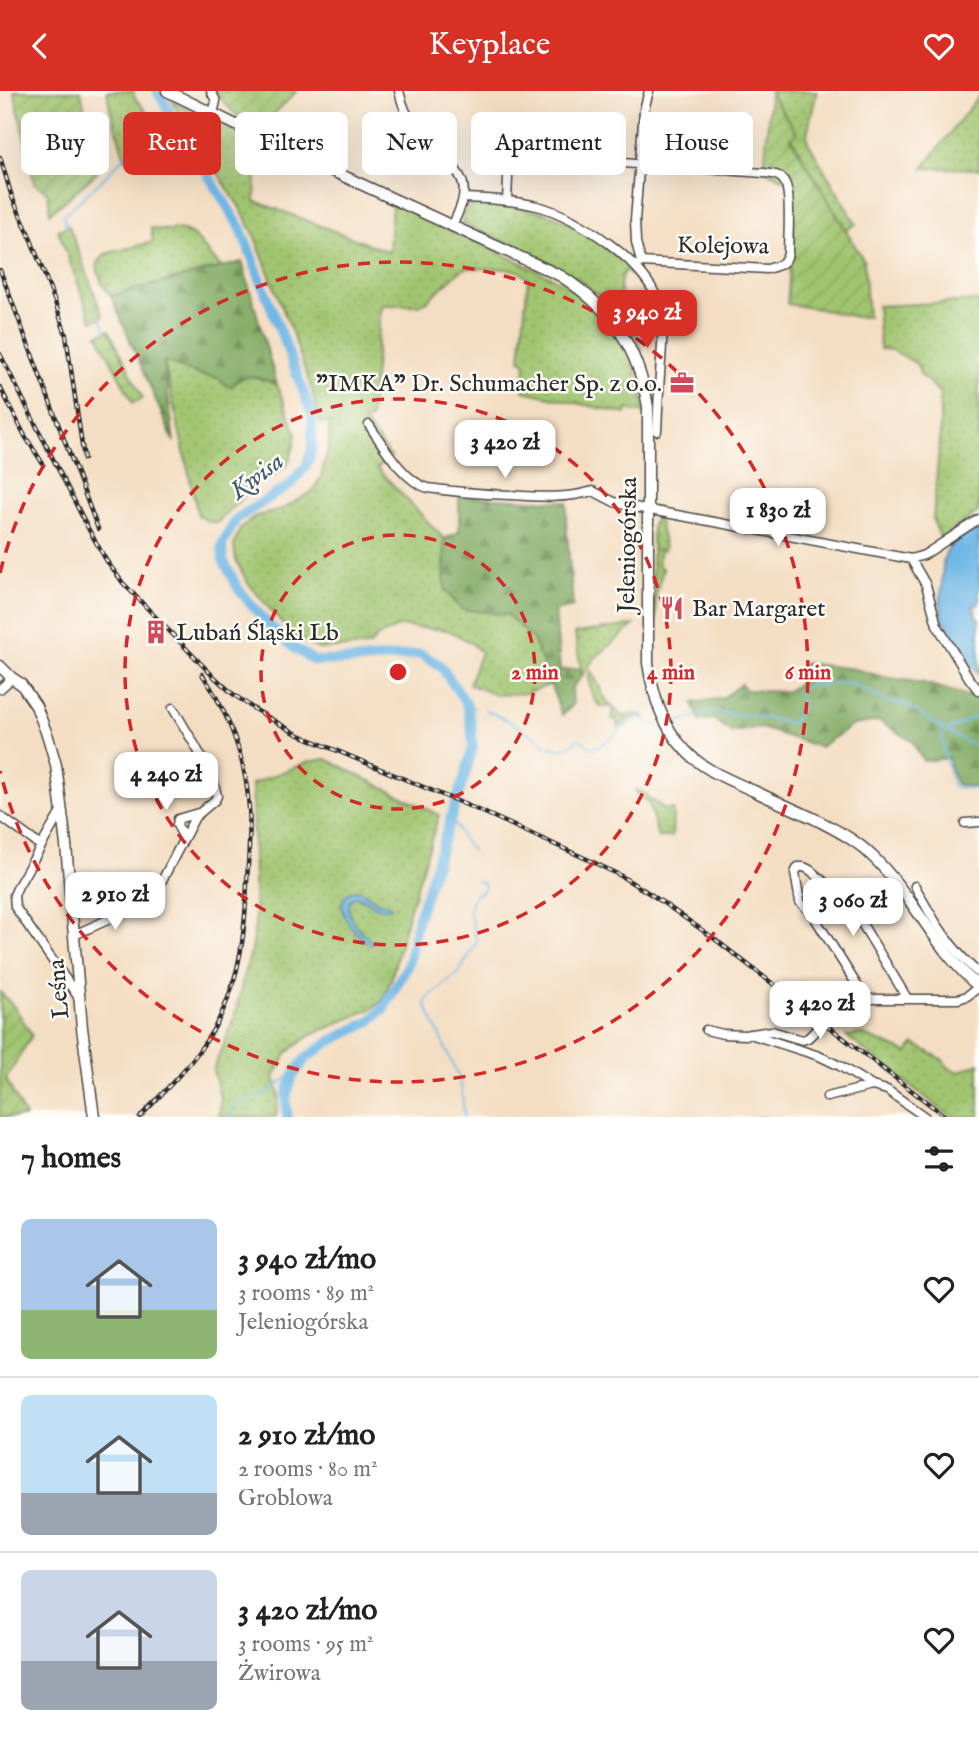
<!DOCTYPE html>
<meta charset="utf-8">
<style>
body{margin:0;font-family:"IM FELL English",serif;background:#f6f6f6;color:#222;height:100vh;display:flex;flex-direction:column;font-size:26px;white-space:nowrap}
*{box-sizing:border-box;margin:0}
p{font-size:23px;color:#767676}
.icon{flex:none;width:38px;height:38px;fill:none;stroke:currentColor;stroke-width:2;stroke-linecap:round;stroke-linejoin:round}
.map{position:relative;height:1026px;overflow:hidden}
.panel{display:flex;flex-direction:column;background:#fff;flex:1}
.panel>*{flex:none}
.banner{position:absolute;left:21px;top:21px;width:938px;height:63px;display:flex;gap:14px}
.price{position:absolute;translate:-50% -60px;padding:0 16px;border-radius:14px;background:#fff;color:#222;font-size:23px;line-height:46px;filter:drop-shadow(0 2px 4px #0008)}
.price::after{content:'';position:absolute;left:50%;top:42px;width:21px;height:16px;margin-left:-10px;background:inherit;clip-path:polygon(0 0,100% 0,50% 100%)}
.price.current{background:#d93025;color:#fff}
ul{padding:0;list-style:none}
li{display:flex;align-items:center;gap:21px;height:175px;padding:0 21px}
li+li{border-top:2px solid #e0e0e0}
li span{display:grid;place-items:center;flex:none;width:196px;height:140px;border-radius:10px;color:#555}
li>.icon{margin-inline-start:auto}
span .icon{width:84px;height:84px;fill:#fffc;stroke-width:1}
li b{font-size:30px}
h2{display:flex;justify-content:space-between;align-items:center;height:84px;padding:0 21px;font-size:30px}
.tag{padding:0 24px;border-radius:10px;background:#fff;box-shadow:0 7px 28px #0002;font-size:24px;line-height:63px}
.tag.current{background:#d93025;color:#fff}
header{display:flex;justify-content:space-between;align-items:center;height:91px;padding:0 21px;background:#d93025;color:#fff;font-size:32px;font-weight:600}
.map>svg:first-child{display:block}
</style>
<header><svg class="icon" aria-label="back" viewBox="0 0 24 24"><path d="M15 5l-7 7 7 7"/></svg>Keyplace<svg class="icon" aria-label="heart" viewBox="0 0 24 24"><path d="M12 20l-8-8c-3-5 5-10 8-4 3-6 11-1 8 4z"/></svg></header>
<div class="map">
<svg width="979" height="1026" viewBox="0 0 979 1026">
<defs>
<pattern id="grass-dots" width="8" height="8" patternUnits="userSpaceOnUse" patternTransform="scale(1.75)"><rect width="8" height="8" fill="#a0c56f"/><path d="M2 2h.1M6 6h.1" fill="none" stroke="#8aa960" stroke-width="1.8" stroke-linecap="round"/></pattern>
<pattern id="forest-firs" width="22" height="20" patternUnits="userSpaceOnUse" patternTransform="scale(1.75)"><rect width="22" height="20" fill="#80aa62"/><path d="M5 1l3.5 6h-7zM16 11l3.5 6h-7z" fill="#698b51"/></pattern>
<pattern id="wetland-marsh" width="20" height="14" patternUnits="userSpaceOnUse" patternTransform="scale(1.75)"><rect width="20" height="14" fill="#a0c56f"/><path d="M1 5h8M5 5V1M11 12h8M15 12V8" fill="none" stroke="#8aa960"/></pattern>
<pattern id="garden-furrows" width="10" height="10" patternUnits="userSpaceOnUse" patternTransform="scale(1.75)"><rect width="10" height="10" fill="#a0c56f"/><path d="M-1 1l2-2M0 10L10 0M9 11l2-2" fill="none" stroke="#8aa960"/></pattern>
</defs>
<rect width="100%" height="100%" fill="#fdfcf7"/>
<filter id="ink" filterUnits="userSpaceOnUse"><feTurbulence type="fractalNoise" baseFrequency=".0143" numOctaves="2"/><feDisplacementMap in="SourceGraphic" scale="14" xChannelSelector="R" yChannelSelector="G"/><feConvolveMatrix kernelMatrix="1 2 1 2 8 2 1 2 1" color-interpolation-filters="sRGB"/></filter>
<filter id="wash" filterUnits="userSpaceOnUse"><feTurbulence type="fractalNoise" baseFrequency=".00686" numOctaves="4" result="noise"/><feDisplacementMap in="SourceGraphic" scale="28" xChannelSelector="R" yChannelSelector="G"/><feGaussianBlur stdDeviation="1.57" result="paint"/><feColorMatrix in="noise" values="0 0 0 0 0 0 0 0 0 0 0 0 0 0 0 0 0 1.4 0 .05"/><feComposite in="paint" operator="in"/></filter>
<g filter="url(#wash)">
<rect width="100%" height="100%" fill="#f4dec3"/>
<path fill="url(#grass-dots)" stroke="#66784d" stroke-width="2" d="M107 0H134V6L157 33 125 68 110 17Z
M769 0H817L807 43 808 51 856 133 846 139 791 46 797 42Z
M979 5V78L923 77Z
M172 10 257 50 255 110 389 161 392 111 562 191 601 221 624 253 641 293 644 322 627 318 626 323 523 300 526 273 520 268 528 187 518 180 508 178 465 177 454 185 427 210 419 214H384L381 216 370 328 363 329 391 366 377 377 444 448 445 498 461 517 508 524 535 550 551 593 527 602 496 604 469 593 481 561 471 552 448 539 399 535 379 545 369 555 319 558 292 544 248 492 236 470 234 454 240 438 254 426 282 418 312 401 321 386 329 354V331L320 332 312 299 294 247 253 141 240 117Z
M477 113C498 115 521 116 542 121 575 131 628 165 646 196 654 208 656 223 658 237L655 236C650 214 645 193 625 179 610 204 633 237 643 259L640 260C628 240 615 220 598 204 560 170 509 154 464 133 459 123 468 116 477 113Z
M151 137C162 141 173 137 184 140 201 146 207 164 220 174L217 177 111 205C102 195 98 186 97 173L105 163 153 151Z
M979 210V420L941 448 933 429 940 343V302L920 283 918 275 915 272 892 259 880 258 877 215Z
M164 270 200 284 219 287 232 295C243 279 262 287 277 294L296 342 294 355 288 373 275 383 263 386 217 432 208 430 198 424Z
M658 426 665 457 663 460 659 458V475L663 478 656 505V537L654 540H653L652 433H654V428Z
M634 534 595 567 582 585 575 542Z
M590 579C597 588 600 598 605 607 610 615 617 619 622 626 631 624 637 620 645 626L631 627 618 636 616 628H612V616C610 616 601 616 599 614 591 608 587 588 590 579Z
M326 668 439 724 407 827 391 889 382 910 373 917 311 944 294 956 287 962 274 986 279 1002 276 1026H219L221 1009 213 979 234 928 245 880 252 859 255 832 252 693 308 671Z
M636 699 646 703 650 709 654 710 665 719 673 718 672 746H658L649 713 637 703Z
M862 943 908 962 914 953 942 968 949 977 959 981 979 972V1026H951L846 945Z"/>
<path fill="url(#forest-firs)" stroke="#566a46" stroke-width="2" d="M242 171 277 294C262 287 243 279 232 296L224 293 219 287 200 284 164 270 174 351 111 205Z
M459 405 567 411 566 429 573 516 555 520 560 579 580 578 582 585 572 597 573 614 562 624 534 550 508 524 461 518 445 498 444 448 459 441Z
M804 572 855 578 884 586 923 592 979 608V697L956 693 950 676 949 667 923 670 912 650 879 630 853 634 820 656 761 637 731 641 713 628 700 630 693 612 723 607 741 593 746 599 785 601 800 592Z"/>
<path fill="url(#wetland-marsh)" stroke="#66784d" stroke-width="2" d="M69 135 103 226 92 230 58 139Z
M109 239 143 307 133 312 98 244Z"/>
<path fill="url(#garden-furrows)" stroke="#66784d" stroke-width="2" d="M14 0H81L97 82 50 122 48 102 34 92Z
M215 0H297L258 39C239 29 228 17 215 0Z
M770 3 797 42 791 47 864 170 868 226H856L819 218 787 213 794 128 788 91 764 79Z
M0 901 15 917 32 944 6 988 25 1026H0Z"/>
<path fill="#6eb7e6" stroke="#4c7188" stroke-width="2" d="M979 440V513H974L975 523 979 528V584C969 569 947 540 942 524 939 515 941 505 942 496 943 477 940 459 959 448 966 443 971 441 979 440Z
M355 799 361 800 377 811 390 814 391 817H379L357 805 350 809C344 829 361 839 373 852L371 854C355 845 325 810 355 799Z"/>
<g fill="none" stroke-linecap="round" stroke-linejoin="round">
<path stroke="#6eb7e6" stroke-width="2" d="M147 43 161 26 165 13
M67 136 63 125 99 92 143 46
M101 227 106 240
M467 615 474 617
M485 619 505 628 536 646 547 655 562 658 568 656 579 648 593 657C612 652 621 633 639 626L654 635 658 634
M678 631 710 620 734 624 754 625 792 632 802 615 798 601 811 593 816 595 836 592 854 594 890 612H903L942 637 944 662 953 696 979 698
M942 637 968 652 979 653
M948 639 979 624
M451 726 464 750 473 760
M232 1026C232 1021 231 1019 235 1015 245 1007 258 1007 268 1001 278 995 282 988 293 985
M464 1026 462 999 459 987 425 912 430 905 459 881 477 851C474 830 458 811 484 799L485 795 483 792 477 790
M756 1026H765"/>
<path stroke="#6eb7e6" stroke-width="10" d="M157 0 241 138 312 323V358L306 375 290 394 236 428 222 454 223 469 239 499 266 531 294 557 314 570 362 569 420 563 440 574 466 612 471 632 473 655 465 684 417 830 408 874 384 917 370 930 327 952 305 968 293 985 286 1005 287 1026"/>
</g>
</g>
<g filter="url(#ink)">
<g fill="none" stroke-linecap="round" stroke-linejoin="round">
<g stroke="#494642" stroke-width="11">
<path id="minor" d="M211 0 216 10 213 23
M399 0C402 13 406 24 414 35 426 51 459 74 463 93 466 108 458 122 452 135
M463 107C487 108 513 109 537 115 578 125 651 174 660 217 664 235 662 253 661 270 659 294 658 317 657 340
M507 110 509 64 764 82C771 83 780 83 784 90 792 101 788 147 788 162 786 174 777 175 767 178L641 171
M638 174 641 171 636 151 635 129 644 19 649 0
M369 334C383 354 404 391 428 397 455 401 483 403 510 404 539 406 565 408 593 400L614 411 634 416 911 468 924 464 979 428
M911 468 926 494 937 534 969 587 979 600
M0 598 12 587
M62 719 18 795 14 804 15 816 79 907
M0 725 41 755
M965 732 979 731
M184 747 177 734 178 728 198 722
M915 795C932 828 951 858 979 883
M74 844 145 812 154 805 195 726 215 709 217 705C213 680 186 640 173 617
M865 907 813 824 800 811 795 782 798 776H804L810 779 850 813 907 907
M830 919 839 911 848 908H958L967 905 979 896
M706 939 723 943 745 944 772 940 802 949 808 947 814 941
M750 943 819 965 840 975 872 995
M827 1006 872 995 887 999 925 1026"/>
</g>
<g stroke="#494642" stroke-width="13">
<path id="major" d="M167 0 289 60 561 185C612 218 638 256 648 316V572C653 604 662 635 685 659 703 679 730 689 754 700 775 710 796 719 817 729 836 739 856 749 871 764 913 803 935 859 979 896
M0 575 12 587 21 593 36 615 48 646 56 674 66 754 82 937 94 1026"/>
</g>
<use href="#minor" stroke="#fff" stroke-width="8"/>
<use href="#major" stroke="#fff" stroke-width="10"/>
<g stroke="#2b2b2b" stroke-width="4.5">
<path id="rail" d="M0 66 12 106 28 141 55 211 66 244 84 368
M0 179 98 438
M0 263 89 439 106 469 123 492 149 519 210 582 233 603 254 618 297 643 483 721 589 769 621 785 652 804 712 846 946 1026
M0 296 25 345 43 373
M140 1026C169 995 201 965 220 926 241 883 245 839 247 792 248 767 251 742 249 717 246 668 229 623 202 583"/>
</g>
<use href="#rail" stroke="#fdfcf7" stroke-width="2" stroke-dasharray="5" stroke-linecap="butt"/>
<g stroke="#494642" stroke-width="11" stroke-linecap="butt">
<path id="minor-bridge" d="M814 941 830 919"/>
</g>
<use href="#minor-bridge" stroke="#fff" stroke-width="8"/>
</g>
</g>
<g fill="none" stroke="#d62828" stroke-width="3.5" stroke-dasharray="12 9">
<circle cx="398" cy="581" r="137"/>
<circle cx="398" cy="581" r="273"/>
<path d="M0 482A410 410 0 1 1 0 680"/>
</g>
<defs>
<g id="office-bare" transform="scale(1.89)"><path d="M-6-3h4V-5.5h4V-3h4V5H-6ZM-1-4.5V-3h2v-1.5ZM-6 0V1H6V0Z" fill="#d1495b" stroke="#fdfcf7" stroke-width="2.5" paint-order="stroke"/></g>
<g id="restaurant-bare" transform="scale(1.89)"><path d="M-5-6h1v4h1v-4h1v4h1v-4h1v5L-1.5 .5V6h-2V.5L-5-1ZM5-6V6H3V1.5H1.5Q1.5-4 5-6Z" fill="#d1495b" stroke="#fdfcf7" stroke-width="2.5" paint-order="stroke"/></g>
<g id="building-bare" transform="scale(1.89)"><path d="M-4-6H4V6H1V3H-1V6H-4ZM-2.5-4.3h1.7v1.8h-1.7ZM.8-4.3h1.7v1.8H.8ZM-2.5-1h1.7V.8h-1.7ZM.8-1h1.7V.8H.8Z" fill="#d1495b" stroke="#fdfcf7" stroke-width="2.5" paint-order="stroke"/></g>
</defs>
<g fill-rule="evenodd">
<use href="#office-bare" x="682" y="292"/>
<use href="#restaurant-bare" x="672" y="517"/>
<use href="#building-bare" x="156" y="541"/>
</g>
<g text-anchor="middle" stroke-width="5" stroke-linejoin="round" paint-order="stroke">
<g font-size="24" fill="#2b2b2b" stroke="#fdfcf7">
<text transform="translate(723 154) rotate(1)" y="8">Kolejowa</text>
<text transform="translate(627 454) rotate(-89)" y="8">Jeleniogórska</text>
<text transform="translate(58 898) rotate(-95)" y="8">Leśna</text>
</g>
<g font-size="24" fill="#2b2b2b" stroke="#fdfcf7" text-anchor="start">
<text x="662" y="300" text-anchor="end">"IMKA" Dr. Schumacher Sp. z o.o.</text>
<text x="692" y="525">Bar Margaret</text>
<text x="176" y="549">Lubań Śląski Lb</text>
</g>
<g font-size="26" font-style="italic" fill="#425c6c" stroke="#fdfcf7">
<text transform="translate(256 384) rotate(-37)" y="9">Kwisa</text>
</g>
</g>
<circle cx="398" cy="581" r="10" fill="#d62828" stroke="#fdfcf7" stroke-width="3.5"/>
<g font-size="21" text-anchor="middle" font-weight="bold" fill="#d62828" stroke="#fdfcf7" stroke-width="5" stroke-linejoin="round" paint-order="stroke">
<text x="535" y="588">2 min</text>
<text x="671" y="588">4 min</text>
<text x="808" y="588">6 min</text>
</g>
</svg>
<b class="price current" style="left:647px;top:259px">3 940 zł</b>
<b class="price" style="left:505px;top:389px">3 420 zł</b>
<b class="price" style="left:778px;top:457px">1 830 zł</b>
<b class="price" style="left:166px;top:721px">4 240 zł</b>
<b class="price" style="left:115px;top:841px">2 910 zł</b>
<b class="price" style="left:853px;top:847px">3 060 zł</b>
<b class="price" style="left:820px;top:950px">3 420 zł</b>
<div class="banner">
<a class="tag">Buy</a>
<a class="tag current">Rent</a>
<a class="tag">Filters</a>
<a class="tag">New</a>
<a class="tag">Apartment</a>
<a class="tag">House</a>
</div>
</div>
<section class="panel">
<h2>7 homes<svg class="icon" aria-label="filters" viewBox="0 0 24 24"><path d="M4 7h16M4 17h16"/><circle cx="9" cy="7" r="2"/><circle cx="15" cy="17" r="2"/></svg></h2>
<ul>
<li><span style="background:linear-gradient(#a9c7e8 65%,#8fb573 0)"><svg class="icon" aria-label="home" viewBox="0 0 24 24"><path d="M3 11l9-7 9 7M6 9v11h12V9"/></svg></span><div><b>3 940 zł/mo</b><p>3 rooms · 89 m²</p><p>Jeleniogórska</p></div><svg class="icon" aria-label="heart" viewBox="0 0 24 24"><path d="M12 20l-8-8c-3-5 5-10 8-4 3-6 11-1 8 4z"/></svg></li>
<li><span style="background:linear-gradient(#bfe0f5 70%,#9aa5b1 0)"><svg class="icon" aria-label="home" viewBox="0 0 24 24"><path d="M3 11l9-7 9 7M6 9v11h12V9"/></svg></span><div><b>2 910 zł/mo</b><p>2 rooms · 80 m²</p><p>Groblowa</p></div><svg class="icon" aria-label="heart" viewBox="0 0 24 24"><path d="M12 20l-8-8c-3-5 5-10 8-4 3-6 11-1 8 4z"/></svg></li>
<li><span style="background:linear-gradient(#c9d6e8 65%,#9aa5b1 0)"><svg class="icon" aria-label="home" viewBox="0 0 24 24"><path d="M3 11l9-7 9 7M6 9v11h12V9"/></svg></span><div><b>3 420 zł/mo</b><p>3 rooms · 95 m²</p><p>Żwirowa</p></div><svg class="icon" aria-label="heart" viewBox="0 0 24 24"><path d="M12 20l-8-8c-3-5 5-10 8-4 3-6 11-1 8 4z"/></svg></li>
</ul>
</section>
